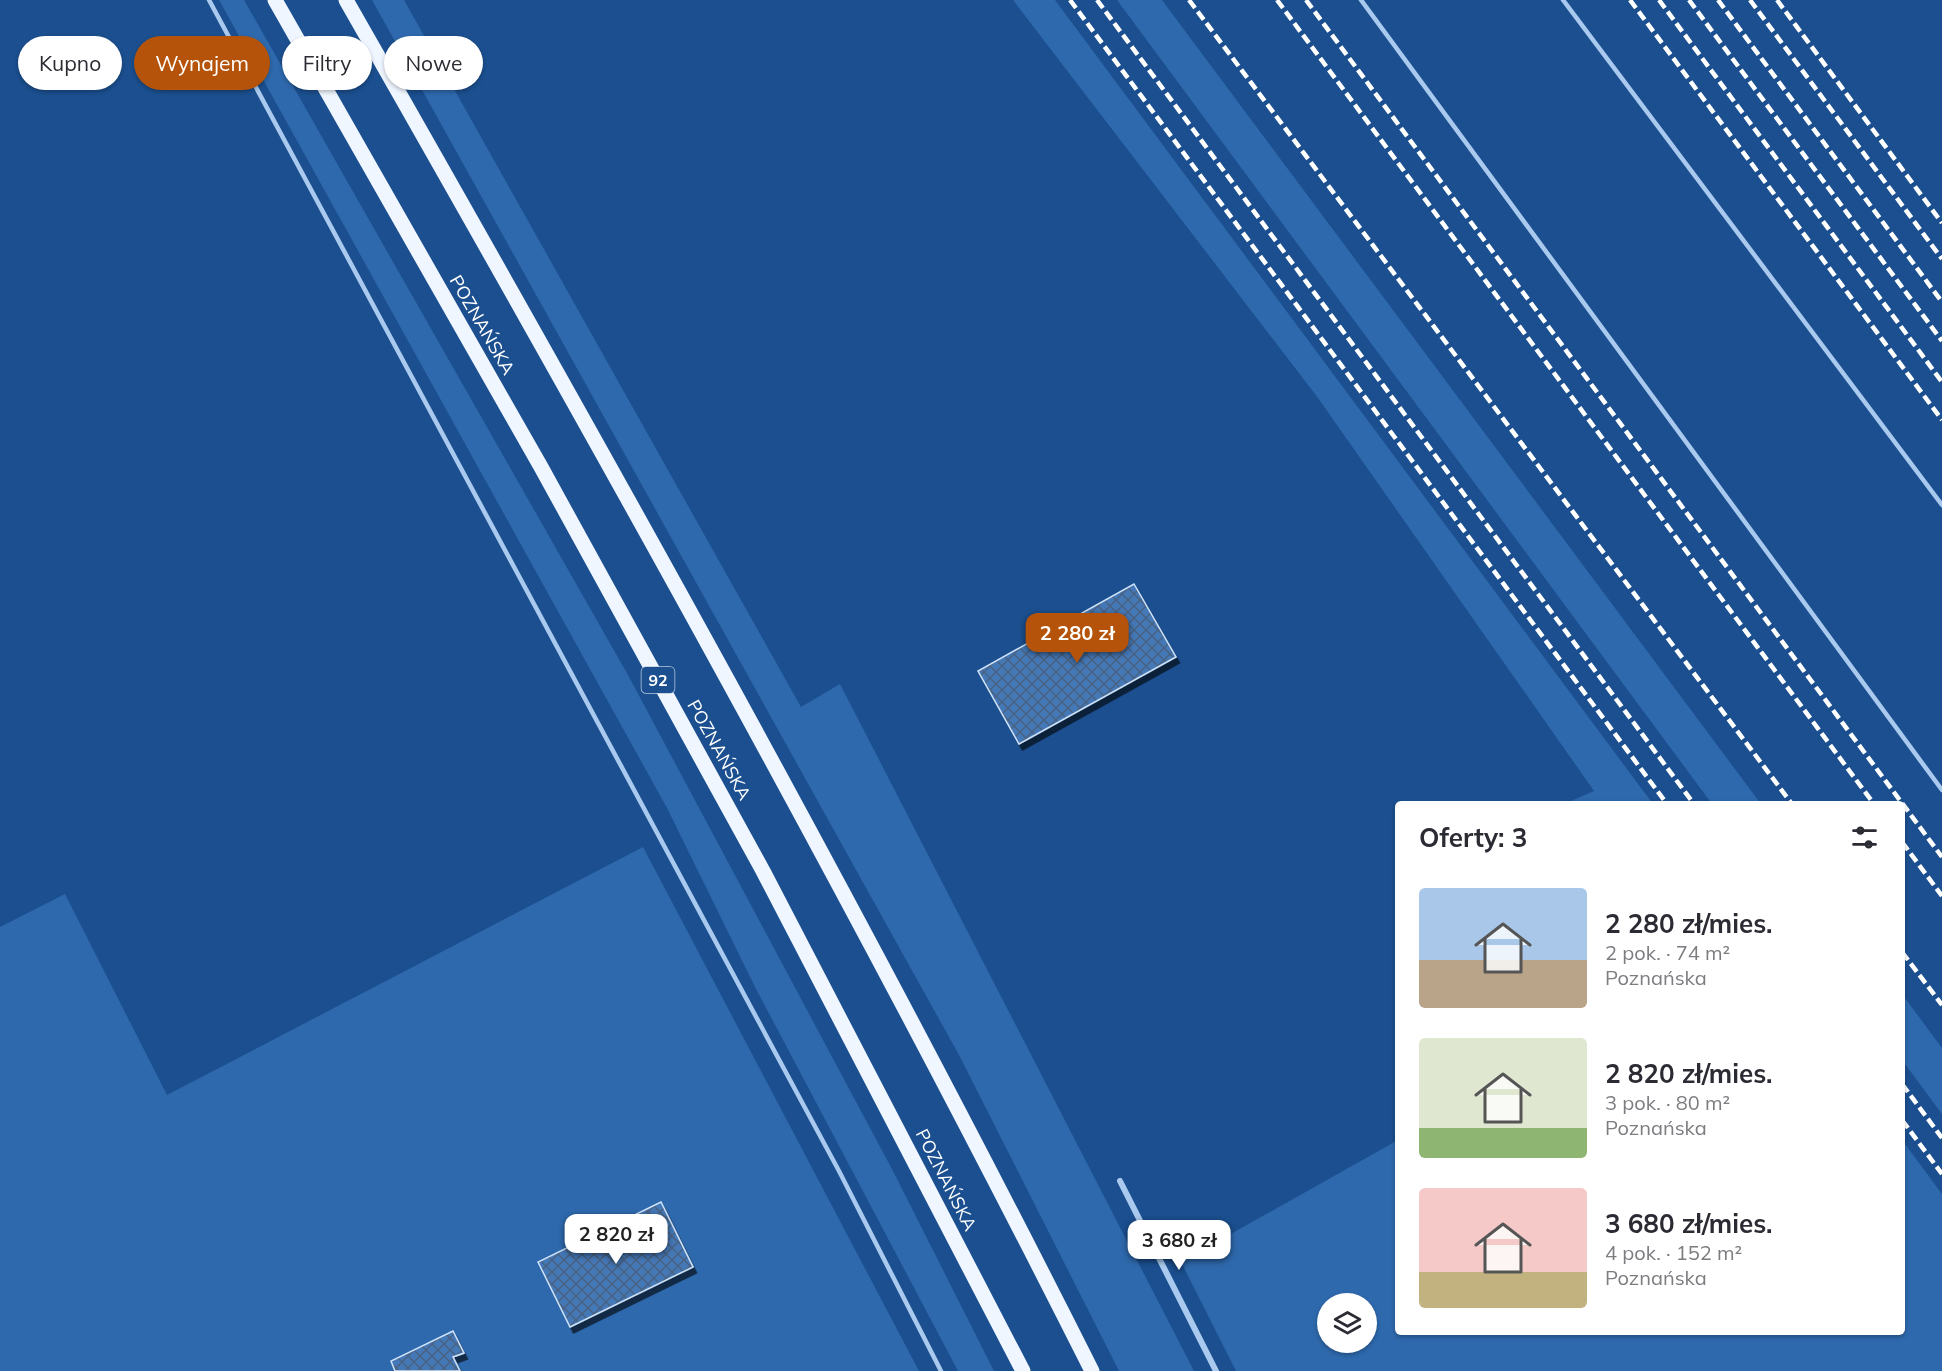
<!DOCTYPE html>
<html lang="pl">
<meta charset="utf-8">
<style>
body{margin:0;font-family:Mulish,sans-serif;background:#f2f2f3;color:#2b2b33;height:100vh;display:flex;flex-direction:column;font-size:22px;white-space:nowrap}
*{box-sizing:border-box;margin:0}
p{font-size:20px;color:#7c7c81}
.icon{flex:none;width:33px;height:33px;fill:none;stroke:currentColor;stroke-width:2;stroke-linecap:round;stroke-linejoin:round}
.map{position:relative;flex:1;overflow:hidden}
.sheet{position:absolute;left:1395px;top:801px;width:510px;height:534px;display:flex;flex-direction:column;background:#fff;border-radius:6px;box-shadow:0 2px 4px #0004}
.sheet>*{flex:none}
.hud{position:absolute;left:18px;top:36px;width:570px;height:54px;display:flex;gap:12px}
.tools{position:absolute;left:1317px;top:1293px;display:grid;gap:12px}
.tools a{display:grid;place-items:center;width:60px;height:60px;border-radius:50%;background:#fff;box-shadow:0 2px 4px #0004;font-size:30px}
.price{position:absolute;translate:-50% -51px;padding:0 14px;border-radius:12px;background:#fff;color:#222;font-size:20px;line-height:39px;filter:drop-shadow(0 2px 3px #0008)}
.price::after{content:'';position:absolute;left:50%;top:36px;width:18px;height:14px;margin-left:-9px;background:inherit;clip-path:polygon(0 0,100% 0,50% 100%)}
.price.current{background:#b45309;color:#fff}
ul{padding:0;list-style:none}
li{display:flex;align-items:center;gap:18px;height:150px;padding:0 24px}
li span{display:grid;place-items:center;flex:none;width:168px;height:120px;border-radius:6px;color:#555}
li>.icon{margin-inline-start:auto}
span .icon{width:72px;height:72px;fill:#fffc;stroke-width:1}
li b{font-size:26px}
h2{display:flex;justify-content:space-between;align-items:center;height:72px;padding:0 24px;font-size:26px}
.pill{padding:0 21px;border-radius:27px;background:#fff;box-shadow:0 2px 4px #0004;font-size:21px;line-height:54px}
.pill.current{background:#b45309;color:#fff}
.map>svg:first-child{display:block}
</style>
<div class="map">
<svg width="1942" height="1371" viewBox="0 0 1942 1371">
<defs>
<pattern id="building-cross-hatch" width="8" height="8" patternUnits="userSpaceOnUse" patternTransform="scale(1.5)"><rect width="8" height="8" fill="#4478b7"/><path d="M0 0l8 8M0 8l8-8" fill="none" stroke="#486282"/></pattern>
<filter id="shadow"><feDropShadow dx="3.5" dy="6" stdDeviation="0" flood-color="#0009"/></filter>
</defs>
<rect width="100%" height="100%" fill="#1b4f8f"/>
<path fill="#2e69ad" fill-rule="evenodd" d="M219 0H244L628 675 893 1171 994 1371H958L755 987 667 808Z
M372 0H404L801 707 840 684 1194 1371H1119L959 1055Z
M1013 0H1055L1653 804H1564L1594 791 1318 398Z
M1117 0H1162L1761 804H1712Z
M643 847 919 1371H0V927L65 894 167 1095Z
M1902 994 1942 1048V1114L1902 1060Z
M1398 1140V1332H1902V1140L1942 1194V1371H1236L1181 1262ZM1328 1304H1366V1342H1328Z"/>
<path fill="url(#building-cross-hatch)" stroke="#cfe3fa" stroke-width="1.5" filter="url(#shadow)" d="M1134 584 1176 657 1019 744 978 671Z
M661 1202 693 1267 570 1327 538 1262Z
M453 1331 464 1353 453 1357 460 1371H395L391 1361Z"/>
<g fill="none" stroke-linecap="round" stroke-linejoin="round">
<path stroke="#a9c9ee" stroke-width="4.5" d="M209 0 839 1171 941 1371
M1361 0 1942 790
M1563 0 1942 505"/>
<path stroke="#a9c9ee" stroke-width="6" d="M1120 1181 1216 1371"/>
<path stroke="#f0f6ff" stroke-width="15" d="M275 0 541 467 763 871 1023 1371
M346 0C604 452 858 906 1092 1371"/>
<path stroke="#fff" stroke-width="4.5" stroke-dasharray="10 4.5" stroke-linecap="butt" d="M1070 0 1667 804
M1097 0 1694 804
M1189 0 1792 804
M1277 0 1874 804
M1306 0 1942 857
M1630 0 1942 420
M1659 0 1942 382
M1689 0 1942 341
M1718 0 1942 302
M1750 0 1942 259
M1777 0 1942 223
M1902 842 1942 896
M1902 952 1942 1005
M1902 1084 1942 1138
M1902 1120 1942 1174"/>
</g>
<g text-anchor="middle" stroke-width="5" stroke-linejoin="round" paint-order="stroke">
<rect fill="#1b4f8f" stroke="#bbcadd" stroke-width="1.5" x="641.5" y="667" width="33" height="26" rx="4.5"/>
<g font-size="16" font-weight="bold" fill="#fff">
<text x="658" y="686">92</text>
</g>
<g font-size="18" fill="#fff" stroke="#1b4f8f">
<text transform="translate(482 325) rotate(60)" y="6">POZNAŃSKA</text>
<text transform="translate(719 750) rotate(61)" y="6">POZNAŃSKA</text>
<text transform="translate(946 1180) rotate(63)" y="6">POZNAŃSKA</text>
</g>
</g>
</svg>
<div class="tools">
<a><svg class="icon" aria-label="layers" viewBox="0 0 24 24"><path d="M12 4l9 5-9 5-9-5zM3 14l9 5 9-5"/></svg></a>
</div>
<b class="price current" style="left:1077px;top:664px">2 280 zł</b>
<b class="price" style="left:616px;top:1265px">2 820 zł</b>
<b class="price" style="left:1179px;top:1271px">3 680 zł</b>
<div class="hud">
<a class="pill">Kupno</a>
<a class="pill current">Wynajem</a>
<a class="pill">Filtry</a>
<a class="pill">Nowe</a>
</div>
<section class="sheet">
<h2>Oferty: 3<svg class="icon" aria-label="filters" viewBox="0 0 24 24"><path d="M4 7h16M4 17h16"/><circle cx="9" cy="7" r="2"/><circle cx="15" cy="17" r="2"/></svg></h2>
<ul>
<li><span style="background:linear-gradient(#a9c7e8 60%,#b9a48a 0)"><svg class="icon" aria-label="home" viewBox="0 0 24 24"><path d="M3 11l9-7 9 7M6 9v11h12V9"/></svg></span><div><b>2 280 zł/mies.</b><p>2 pok. · 74 m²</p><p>Poznańska</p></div></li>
<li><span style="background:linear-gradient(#dfe7d0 75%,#8fb573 0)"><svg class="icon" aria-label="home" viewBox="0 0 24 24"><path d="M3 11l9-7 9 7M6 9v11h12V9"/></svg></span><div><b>2 820 zł/mies.</b><p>3 pok. · 80 m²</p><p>Poznańska</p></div></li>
<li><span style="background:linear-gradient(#f6c9c9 70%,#c2b280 0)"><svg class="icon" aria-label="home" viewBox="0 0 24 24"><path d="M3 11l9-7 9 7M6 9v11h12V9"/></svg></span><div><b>3 680 zł/mies.</b><p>4 pok. · 152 m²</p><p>Poznańska</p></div></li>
</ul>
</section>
</div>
